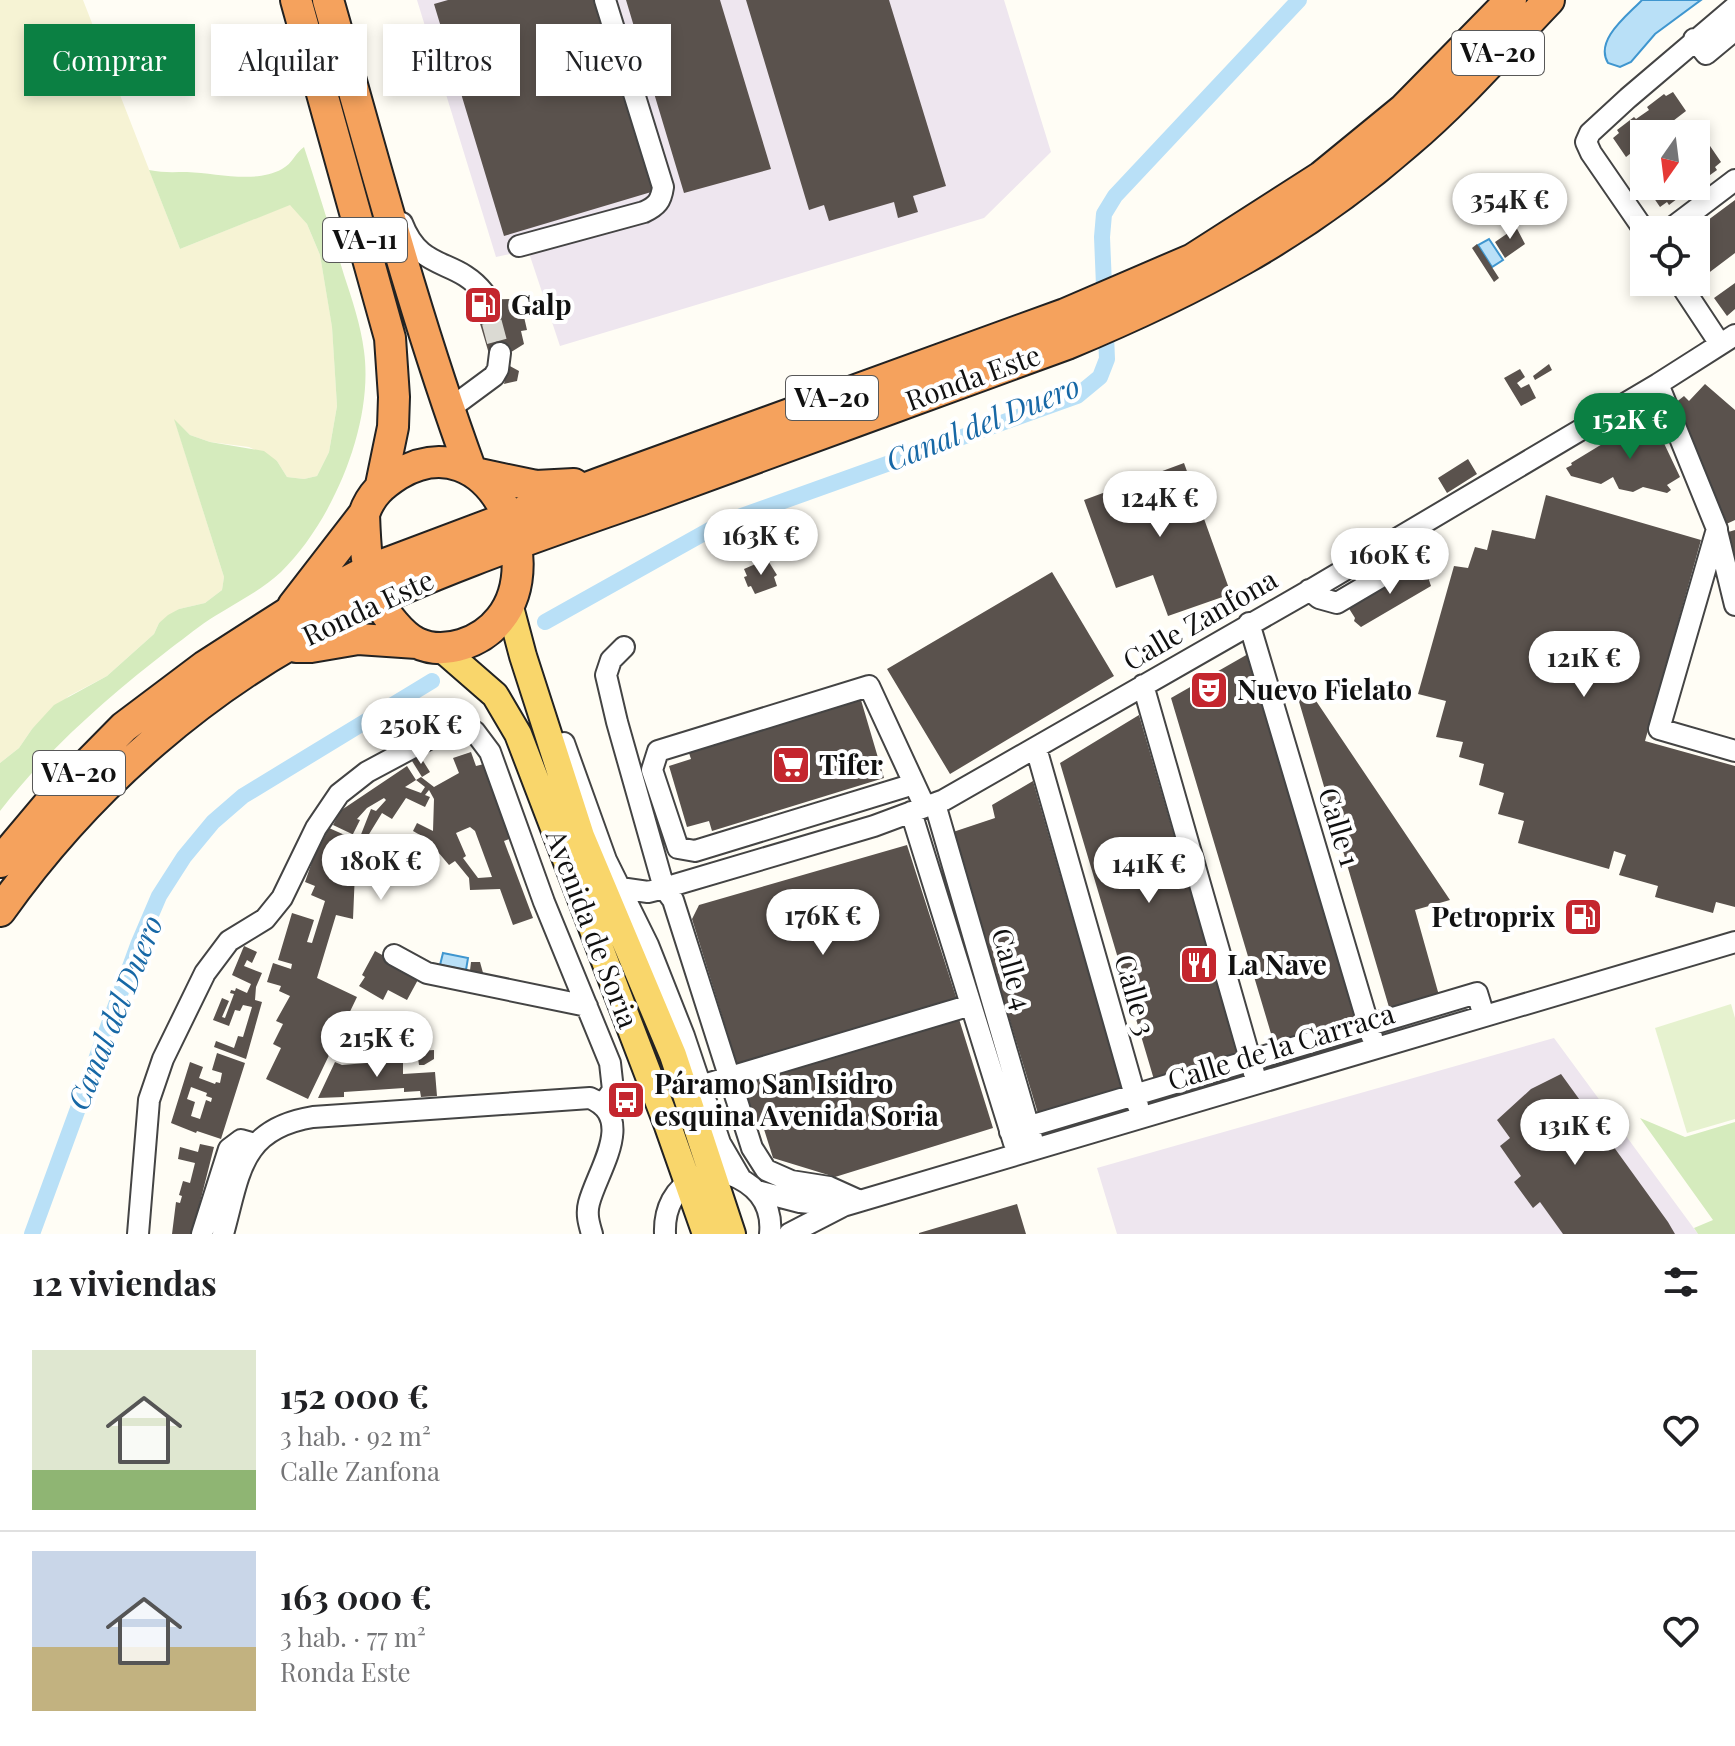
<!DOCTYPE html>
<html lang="es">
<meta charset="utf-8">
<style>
body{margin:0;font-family:"Playfair Display",serif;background:#f6f6f6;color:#202124;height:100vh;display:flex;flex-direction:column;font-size:30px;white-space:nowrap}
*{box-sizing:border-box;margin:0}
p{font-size:26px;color:#757577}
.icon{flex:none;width:44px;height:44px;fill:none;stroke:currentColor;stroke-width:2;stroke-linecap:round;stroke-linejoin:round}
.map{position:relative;height:1234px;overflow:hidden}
.drawer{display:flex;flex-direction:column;background:#fff;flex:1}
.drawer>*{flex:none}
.banner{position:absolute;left:24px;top:24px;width:800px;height:72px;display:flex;gap:16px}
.needle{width:52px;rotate:194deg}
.controls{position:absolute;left:1630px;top:120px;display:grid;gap:16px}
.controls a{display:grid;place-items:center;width:80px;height:80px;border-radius:0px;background:#fff;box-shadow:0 4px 12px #0003;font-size:40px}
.price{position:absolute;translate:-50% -68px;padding:0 18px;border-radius:28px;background:#fff;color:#222;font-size:26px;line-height:52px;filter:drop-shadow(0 2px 4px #0008)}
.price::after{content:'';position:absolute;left:50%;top:48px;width:24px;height:18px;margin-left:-12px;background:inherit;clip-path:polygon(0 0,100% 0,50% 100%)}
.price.on{background:#0b8043;color:#fff}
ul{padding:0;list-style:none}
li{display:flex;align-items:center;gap:24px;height:200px;padding:0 32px}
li+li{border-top:2px solid #e0e0e0}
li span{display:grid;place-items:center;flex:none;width:224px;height:160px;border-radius:0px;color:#555}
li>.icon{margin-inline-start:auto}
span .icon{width:96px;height:96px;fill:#fffc;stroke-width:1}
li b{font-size:34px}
h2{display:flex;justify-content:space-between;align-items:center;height:96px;padding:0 32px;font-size:34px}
.pill{padding:0 28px;border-radius:0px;background:#fff;box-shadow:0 4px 12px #0003;font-size:28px;line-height:72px}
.pill.on{background:#0b8043;color:#fff}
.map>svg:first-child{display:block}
</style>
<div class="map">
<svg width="1735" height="1234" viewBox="0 0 1735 1234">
<rect width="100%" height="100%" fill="#fffdf5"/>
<path fill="#eee6ef" d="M417 0H1004L1051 152 984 218 560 346 528 250 496 257Z
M1554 1038 1698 1234H1117L1097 1168Z"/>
<path fill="#f6f3d4" d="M0 0H83L180 249 291 204 307 224 320 255 332 326 337 406 329 452 317 476 304 479 287 477 277 461 249 447 210 442 190 435 175 421 224 577 222 590 205 603 179 609 159 623 154 634 107 676 69 696 32 729 19 748 0 763Z"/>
<path fill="#d5ebbd" d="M304 147C318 190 331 232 344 275 352 299 361 326 364 351 374 424 333 521 281 572 262 590 237 602 215 616 200 625 186 637 171 648 109 696 49 748 0 811V763L19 748 32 729 54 705 107 676 154 634 159 623 168 615 179 609 205 603 222 590 224 577 174 419 190 435 210 442 264 451 277 461 287 477 304 479 317 476 329 452 337 406 332 327 320 255 307 224 290 205 180 249 149 170C163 173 174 172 187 172 217 173 255 184 282 169 293 163 295 153 304 147Z
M1640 1118 1685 1137 1735 1122V1234H1698L1694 1228 1713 1220Z"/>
<path fill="#e6f2cf" d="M1731 1004 1735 1018V1119L1687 1133 1655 1028Z"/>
<path fill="#b9e0f7" stroke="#3f96cf" stroke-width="2" d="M1642 0H1701L1655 34 1631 62 1620 67 1608 63C1594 40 1628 15 1642 0Z
M1489 239 1503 260 1492 267 1478 245Z
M443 953 468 958 466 970 440 965Z"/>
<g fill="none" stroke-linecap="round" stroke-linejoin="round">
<path stroke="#b9e0f7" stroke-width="16" d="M545 622 722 523 1077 396 1100 377 1107 359 1102 237 1104 214 1115 196 1299 0
M32 1234 138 945 159 896 184 857 213 822 243 796 432 681"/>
</g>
<path fill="#5a524d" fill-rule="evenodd" d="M448 0H601L658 190 504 236 434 4Z
M626 0H720L771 169 684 193Z
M746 0H889L946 186 913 196 918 212 898 218 894 202 829 221 824 205 809 210Z
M1673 92 1686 111 1656 134H1644V143L1626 157 1613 138 1619 133 1617 130 1634 117 1636 119 1649 110 1647 107 1664 94 1666 96Z
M1708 143 1721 162 1715 167 1717 170 1699 183 1696 179V152Z
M1649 186H1689L1684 189 1686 192 1669 205 1667 202 1660 207 1647 188Z
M1735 200V253L1698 281 1696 229Z
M1514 223 1525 244 1505 258 1495 242 1508 233 1505 229Z
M1477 244 1499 278 1494 282 1472 248Z
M1735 283V309L1727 316 1714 298Z
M512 299 515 310 522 308 527 330 521 331 524 344 492 364 473 300Z
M1549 364 1552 370 1535 380 1533 376Z
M508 365 519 371 517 381 504 384Z
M1520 369 1525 377 1517 383 1521 388 1529 384 1536 398 1521 406 1504 378Z
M1705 384 1735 410V520L1722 526 1682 434 1687 427 1676 417 1674 404 1684 396 1689 401Z
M1645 418 1646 421 1652 418 1680 477 1667 485 1671 490 1667 493 1643 487 1633 492 1619 489 1613 477 1601 484 1571 476 1566 468 1572 465 1571 463Z
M1468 459 1477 474 1447 493 1438 478Z
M1184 463 1231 594 1168 616 1153 575 1116 588 1084 500Z
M1546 495 1701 540 1645 741 1735 766V907L1716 902 1713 913 1655 897 1658 886 1619 875 1626 855 1614 851 1609 869 1518 843 1524 821 1498 814 1504 793 1479 785 1484 764 1459 757 1463 742 1436 737 1446 701 1418 694 1454 566 1468 568 1475 547 1487 550 1492 530 1535 539Z
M1735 530V564L1725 533Z
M767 559 777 575 774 577 777 586 755 594 751 586 748 587 744 577 747 576 744 569Z
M1418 565 1425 576 1428 577 1431 586 1361 627 1354 621 1355 618 1348 607Z
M1052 572 1114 676 950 774 887 669Z
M1248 654 1358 1023 1275 1047 1171 698Z
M1304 683 1450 900 1415 910 1440 999 1391 1014 1295 688Z
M861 700 884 778 712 831 709 821 687 827 669 766 691 759 688 750Z
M1139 715 1240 1061 1155 1083 1060 763Z
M471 752 476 766 484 764 512 838 504 841 533 918 513 925 500 889 470 890 469 878 455 861 449 865 427 839 413 831 417 823 433 831 434 799 429 790 425 795 430 797 425 807 406 798 392 819 382 813 363 844H366L371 868 355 872 353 919 336 915 317 978 357 997 308 1099 266 1079 281 1048 273 1044 283 1024 276 1021 290 996 279 991 281 986 267 982 273 963 291 969 292 964 278 960 292 913 314 920 307 942 312 943 325 901 311 895 315 886 305 882 313 859 329 828 347 836 344 842 341 840 337 849 338 852 332 851 331 856 340 859 341 854 351 860 361 857 352 853 354 847 347 844 352 834 333 825 340 811 407 766 416 780 421 777 434 787 459 773 453 758ZM416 780 425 787 421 793 405 787ZM384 798 386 800 376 811 371 809 360 837 353 834 360 820 357 819 367 808ZM470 827 475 831 492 877 478 878 463 858 466 856 456 833Z
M420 756 430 772 422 777 412 761Z
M1033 781 1123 1092 1039 1117 953 832 995 818 992 805Z
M907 845 958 1003 739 1071 692 919 699 905Z
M244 946 257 952 252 963 247 960 244 966 262 973 256 987 255 1000 262 1002 246 1059 214 1047 216 1041 234 1048 238 1036 243 1037 252 1007 243 1005 240 1011 235 1010 229 1026 213 1020 222 998 229 1001 222 1017 225 1018 234 994 230 993 231 990 235 991 236 988 247 993 251 984 232 975Z
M375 951 420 976 407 1000 388 990 383 1000 359 986 365 977 362 975Z
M471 962H480L485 980 469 979Z
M959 1019 993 1128 835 1177 773 1158 763 1126 757 1128 743 1085Z
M434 1050V1059L424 1065H419L418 1058 403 1059 402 1052Z
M217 1053 245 1063 221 1139 197 1131 196 1133 171 1123 190 1062 203 1067 199 1078 215 1084 216 1082 220 1083 222 1073 212 1070ZM191 1087 207 1093 206 1096 212 1098 211 1102 206 1100 200 1119 191 1116 195 1102 187 1099Z
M403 1060V1074L435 1072 437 1096 421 1097 420 1091 404 1092V1088L344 1092V1097L318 1098 335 1062 342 1065Z
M1561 1074 1668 1222 1675 1234H1563L1540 1202 1533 1208 1514 1182 1521 1176 1500 1146 1510 1138 1497 1120 1531 1089Z
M200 1144 214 1147 192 1234H172L176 1202 180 1203 182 1196 179 1195 183 1181 190 1183 195 1163 178 1159 180 1147 198 1152Z
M1017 1204 1026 1234H919V1233Z"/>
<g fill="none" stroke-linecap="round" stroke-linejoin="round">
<path stroke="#dbdad3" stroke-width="20" stroke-dasharray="20 10" stroke-linecap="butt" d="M484 293 500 353"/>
<g stroke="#444" stroke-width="24">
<path id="minor" d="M1694 39 1706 54 1735 30
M402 223C421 273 456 257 484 293
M1644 230 1591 153 1586 142 1590 133 1628 98 1735 7
M1669 230 1735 180
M519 246 644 212C657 206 661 201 663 187L605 0
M1679 282 1720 344
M1658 384 1717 529 1659 729 1735 751
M448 410 494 376 498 369 500 353
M1717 531 1735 605
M1309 590 1319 598 1337 603 1410 560
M1249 623 1372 1037
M624 647 611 660 606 675 617 722 664 888 673 900 752 1148 766 1170 791 1181 829 1187 860 1201
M1143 685 1254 1073
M564 743 606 860 648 945 684 1036 720 1143 741 1179
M1036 748 1138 1106
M914 784 695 851 678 848 652 770 658 751 869 686 925 807
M935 804 1032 1138
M911 812 1014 1143
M620 888 648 892 664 888 874 826 944 800 1314 588 1658 384 1735 335
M394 955 427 973 587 1006
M700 1086 971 1005
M1010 1132 1477 993 1484 1016
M729 1174C756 1184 773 1204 770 1234
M757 1191 800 1202 843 1206
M138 1234 149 1100 163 1059 205 973 229 941 265 919 282 898 316 828 339 794 367 772 449 728 467 727 475 732 490 752 544 902 610 1063 613 1090 603 1104
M202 1234 229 1149 241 1140 255 1144
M223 1234C240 1173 240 1129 313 1117L590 1098C637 1118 597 1171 589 1203 586 1214 589 1224 592 1234
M665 1234C664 1209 674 1188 697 1177
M789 1234 843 1206 1735 942"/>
</g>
<g stroke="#222" stroke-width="30">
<path id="major" d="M510 607 523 656 581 836 673 1055 732 1234
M441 648 495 695 518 734 668 1126 706 1234"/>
</g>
<g stroke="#222" stroke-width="34">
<path id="highway" d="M296 0 390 338 394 397 393 427 381 485
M328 0C373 157 414 315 470 468
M479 474 536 486 574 484
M293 606 364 514C371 494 382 485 399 474 490 421 549 559 500 619 482 642 445 656 417 643 402 636 384 613 377 598 366 572 365 542 364 514
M296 647H311L358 639 417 643
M0 862 53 799 124 727 205 666 286 614 369 570 600 483 1065 314 1193 259 1321 177 1404 109 1511 0
M0 911C88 787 207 683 343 616 443 567 550 532 654 495 792 445 929 394 1067 344 1194 291 1302 235 1407 143 1458 100 1503 48 1549 0"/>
</g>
<use href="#minor" stroke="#fff" stroke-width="20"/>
<use href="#major" stroke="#f9d66b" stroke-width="26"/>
<use href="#highway" stroke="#f5a25d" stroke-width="30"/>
</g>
<defs>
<g id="fuel-square" transform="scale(2)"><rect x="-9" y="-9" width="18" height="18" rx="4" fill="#c4262e" stroke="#fff"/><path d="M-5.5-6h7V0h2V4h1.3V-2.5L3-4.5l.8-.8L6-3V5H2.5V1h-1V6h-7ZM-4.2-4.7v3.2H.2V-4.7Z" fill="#fff"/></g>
<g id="theatre-square" transform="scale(2)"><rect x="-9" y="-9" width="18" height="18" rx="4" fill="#c4262e" stroke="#fff"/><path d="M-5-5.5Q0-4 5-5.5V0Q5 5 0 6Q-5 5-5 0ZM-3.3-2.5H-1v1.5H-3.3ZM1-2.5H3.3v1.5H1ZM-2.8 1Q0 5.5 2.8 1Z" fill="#fff"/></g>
<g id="supermarket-square" transform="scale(2)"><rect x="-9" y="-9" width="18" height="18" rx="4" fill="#c4262e" stroke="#fff"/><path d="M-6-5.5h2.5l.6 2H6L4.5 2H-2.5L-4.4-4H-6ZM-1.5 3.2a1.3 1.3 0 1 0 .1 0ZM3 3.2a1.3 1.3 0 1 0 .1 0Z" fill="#fff"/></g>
<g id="restaurant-square" transform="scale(2)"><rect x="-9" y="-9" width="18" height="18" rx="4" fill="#c4262e" stroke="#fff"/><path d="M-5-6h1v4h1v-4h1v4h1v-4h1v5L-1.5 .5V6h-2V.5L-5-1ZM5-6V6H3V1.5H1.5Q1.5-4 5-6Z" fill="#fff"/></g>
<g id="bus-square" transform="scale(2)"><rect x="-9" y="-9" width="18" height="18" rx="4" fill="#c4262e" stroke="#fff"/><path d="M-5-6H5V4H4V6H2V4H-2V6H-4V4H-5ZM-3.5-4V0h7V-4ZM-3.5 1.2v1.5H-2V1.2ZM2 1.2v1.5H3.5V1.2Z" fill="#fff"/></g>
</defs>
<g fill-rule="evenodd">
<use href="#fuel-square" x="483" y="305"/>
<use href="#theatre-square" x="1209" y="690"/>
<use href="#supermarket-square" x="791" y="765"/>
<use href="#fuel-square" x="1583" y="917"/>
<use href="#restaurant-square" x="1199" y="965"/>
<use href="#bus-square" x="626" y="1100"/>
</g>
<g text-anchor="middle" stroke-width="8" stroke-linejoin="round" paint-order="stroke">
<g fill="#fff" stroke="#585858" stroke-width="2">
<rect x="1452" y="31" width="92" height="44" rx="6"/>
<rect x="323" y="218" width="84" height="44" rx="6"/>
<rect x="786" y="376" width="92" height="44" rx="6"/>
<rect x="33" y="751" width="92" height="44" rx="6"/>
</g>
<g font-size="26" font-weight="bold" fill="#111">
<text x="1498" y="62">VA-20</text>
<text x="365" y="249">VA-11</text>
<text x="832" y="407">VA-20</text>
<text x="79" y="782">VA-20</text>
</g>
<g font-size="28" font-weight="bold" fill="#111" stroke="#fff" text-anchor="start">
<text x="511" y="315">Galp</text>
<text x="1237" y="700">Nuevo Fielato</text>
<text x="819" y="775">Tifer</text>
<text x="1555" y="927" text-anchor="end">Petroprix</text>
<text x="1227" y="975">La Nave</text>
<text x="654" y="1094">Páramo San Isidro<tspan x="654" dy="32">esquina Avenida Soria</tspan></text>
</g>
<g font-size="28" fill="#111" stroke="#fff">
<text transform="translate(973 378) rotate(-20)" y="10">Ronda Este</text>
<text transform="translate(368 608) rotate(-25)" y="10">Ronda Este</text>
<text transform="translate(1200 620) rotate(-30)" y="10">Calle Zanfona</text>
<text transform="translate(1339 827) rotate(73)" y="10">Calle 1</text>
<text transform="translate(592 929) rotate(69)" y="10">Avenida de Soria</text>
<text transform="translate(1012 969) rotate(74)" y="10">Calle 4</text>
<text transform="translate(1135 995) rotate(74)" y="10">Calle 3</text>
<text transform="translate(1281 1047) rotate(-17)" y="10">Calle de la Carraca</text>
</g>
<g font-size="30" font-style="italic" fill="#1768a6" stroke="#fff">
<text transform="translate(983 424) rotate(-22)" y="10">Canal del Duero</text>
<text transform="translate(116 1013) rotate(-68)" y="10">Canal del Duero</text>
</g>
</g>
</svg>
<div class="controls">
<a><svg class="needle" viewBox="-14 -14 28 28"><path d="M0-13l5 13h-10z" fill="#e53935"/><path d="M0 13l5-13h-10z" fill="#757577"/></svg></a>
<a><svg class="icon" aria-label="locate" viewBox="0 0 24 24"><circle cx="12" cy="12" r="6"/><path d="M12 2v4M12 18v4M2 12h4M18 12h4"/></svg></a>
</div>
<b class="price" style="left:1510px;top:241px">354K €</b>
<b class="price on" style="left:1630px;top:461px">152K €</b>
<b class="price" style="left:1160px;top:539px">124K €</b>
<b class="price" style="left:761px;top:577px">163K €</b>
<b class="price" style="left:1390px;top:596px">160K €</b>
<b class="price" style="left:1584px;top:699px">121K €</b>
<b class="price" style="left:421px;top:766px">250K €</b>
<b class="price" style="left:381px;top:902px">180K €</b>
<b class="price" style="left:1149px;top:905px">141K €</b>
<b class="price" style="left:823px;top:957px">176K €</b>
<b class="price" style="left:377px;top:1079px">215K €</b>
<b class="price" style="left:1575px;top:1167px">131K €</b>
<div class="banner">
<a class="pill on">Comprar</a>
<a class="pill">Alquilar</a>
<a class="pill">Filtros</a>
<a class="pill">Nuevo</a>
</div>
</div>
<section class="drawer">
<h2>12 viviendas<svg class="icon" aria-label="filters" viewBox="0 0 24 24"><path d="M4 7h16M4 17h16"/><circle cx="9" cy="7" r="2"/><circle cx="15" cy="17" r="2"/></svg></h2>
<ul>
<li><span style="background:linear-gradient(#dfe7d0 75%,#8fb573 0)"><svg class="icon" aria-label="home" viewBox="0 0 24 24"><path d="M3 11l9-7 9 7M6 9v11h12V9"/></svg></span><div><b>152 000 €</b><p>3 hab. · 92 m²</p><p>Calle Zanfona</p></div><svg class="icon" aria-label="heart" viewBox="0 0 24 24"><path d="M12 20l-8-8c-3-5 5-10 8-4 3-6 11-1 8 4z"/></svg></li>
<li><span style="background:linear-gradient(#c9d6e8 60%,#c2b280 0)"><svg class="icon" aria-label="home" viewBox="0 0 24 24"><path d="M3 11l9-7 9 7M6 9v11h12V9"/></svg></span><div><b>163 000 €</b><p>3 hab. · 77 m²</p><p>Ronda Este</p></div><svg class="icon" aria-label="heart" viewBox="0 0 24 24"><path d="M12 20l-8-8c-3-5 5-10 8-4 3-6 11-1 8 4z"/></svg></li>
</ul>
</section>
